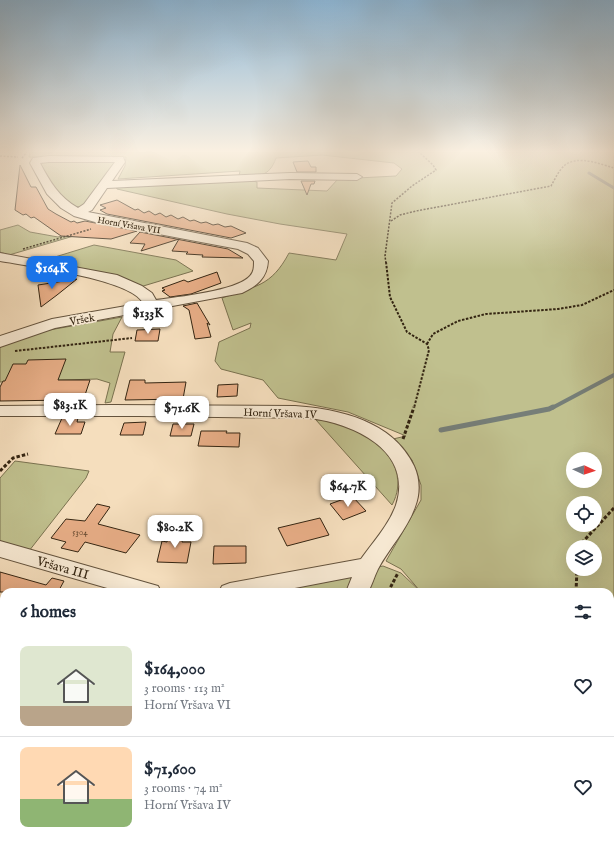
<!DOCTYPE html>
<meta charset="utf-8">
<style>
body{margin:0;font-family:"IM FELL English",serif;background:#f2f2f3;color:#1f2937;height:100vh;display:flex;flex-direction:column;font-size:15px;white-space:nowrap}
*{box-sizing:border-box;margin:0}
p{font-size:13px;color:#747a83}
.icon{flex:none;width:22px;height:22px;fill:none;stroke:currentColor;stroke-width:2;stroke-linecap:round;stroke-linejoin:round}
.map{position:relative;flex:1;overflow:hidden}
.details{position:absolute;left:0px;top:588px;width:614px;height:256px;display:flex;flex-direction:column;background:#fff;border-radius:12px 12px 0 0;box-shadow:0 4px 16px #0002}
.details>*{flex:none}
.needle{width:26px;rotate:93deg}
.fabs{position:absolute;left:566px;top:452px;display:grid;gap:8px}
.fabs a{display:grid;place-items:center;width:36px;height:36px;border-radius:50%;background:#fff;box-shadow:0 4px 16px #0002;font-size:20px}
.price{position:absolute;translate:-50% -34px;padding:0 9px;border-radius:8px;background:#fff;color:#222;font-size:13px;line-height:26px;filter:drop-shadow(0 1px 2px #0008)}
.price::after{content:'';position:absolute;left:50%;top:24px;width:12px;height:9px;margin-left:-6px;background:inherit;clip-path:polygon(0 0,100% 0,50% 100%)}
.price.active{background:#1a73e8;color:#fff}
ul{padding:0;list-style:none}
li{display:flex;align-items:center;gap:12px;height:100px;padding:0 20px}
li+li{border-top:1px solid #e0e1e3}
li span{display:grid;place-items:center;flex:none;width:112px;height:80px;border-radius:8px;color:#555}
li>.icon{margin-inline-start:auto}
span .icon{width:48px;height:48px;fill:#fffc;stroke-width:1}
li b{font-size:17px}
h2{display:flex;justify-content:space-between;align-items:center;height:48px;padding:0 20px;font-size:17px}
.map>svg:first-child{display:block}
</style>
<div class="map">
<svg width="614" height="844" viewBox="0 0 614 844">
<rect width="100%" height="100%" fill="#f5debd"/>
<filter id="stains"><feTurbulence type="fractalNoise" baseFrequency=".005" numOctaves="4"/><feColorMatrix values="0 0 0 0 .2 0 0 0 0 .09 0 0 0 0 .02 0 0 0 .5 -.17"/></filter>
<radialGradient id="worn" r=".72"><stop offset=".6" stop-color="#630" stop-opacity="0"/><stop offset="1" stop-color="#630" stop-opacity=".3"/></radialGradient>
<path fill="#c0c08e" stroke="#7a7250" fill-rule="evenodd" d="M30 152H614V844H122L123 840H610V592H421L401 569 386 561 421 500V485L412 460 393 439 406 436 348 412 278 398 263 380 221 369 215 361 219 342 250 328 251 323 233 330 222 298C255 286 271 287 289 253L336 260 347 234 280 224 227 214 117 189 115 183 239 178 257 182V188L327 191 338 179 396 176 402 169 394 163 322 155 276 158C269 178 258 176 239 176L240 171 118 179 125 166 126 157H29ZM573 459H595V481H573ZM573 503H595V525H573ZM573 547H595V569H573Z
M44 161H115L116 163C107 175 99 191 89 202 70 221 48 178 41 165L40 162Z
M108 224 111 225 9 255 0 252V230L18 225 30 232 58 237Z
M94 245 176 260 193 271 140 287 42 261Z
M122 317 113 334 110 352H125L111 402 105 403 110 383 97 379 0 382V348L3 345 38 332Z
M316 420C356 419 417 459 392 505Z
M15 461 89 471 86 478 29 551 0 543V478Z
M383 566 401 573 421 592H256Z"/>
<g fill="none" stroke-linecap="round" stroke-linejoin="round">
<path stroke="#767e78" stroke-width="3" d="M589 173 614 188"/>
<path stroke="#767e78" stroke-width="4" d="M552 408 614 375"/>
<path stroke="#767e78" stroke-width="5" d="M441 430 549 409 553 407"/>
</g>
<path fill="#e8ae87" stroke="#342512" d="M308 161 311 167H316V172H297L293 162Z
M20 165 31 187H36L48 209 56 214 71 222 74 221 77 223 85 221 137 231 111 239 61 236 34 217 31 218 26 214 23 215 15 210Z
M301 181H315L314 184H311L307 195Z
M117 200 135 210 138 209 144 213 149 211 155 215 160 213 166 217 171 215 178 219 183 217 190 221 194 220 201 223 206 222 213 225 218 224 225 227 231 226 246 233 231 238 107 214 100 210 106 208 100 205Z
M140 232 228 249 243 258 202 257 203 255 186 254 188 252 172 251 179 239 141 251 145 244 130 243Z
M217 272 221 283 191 294 170 297 162 291 165 290 162 288 184 280 188 282Z
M77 279 57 295 41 307 38 285Z
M197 303 210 325 207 323 211 337 195 339 189 310 183 306Z
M160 329 158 341H135L137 330Z
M66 359 58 380H90L82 404H68L70 400 0 401V387L3 381H5L13 364H26L28 360Z
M130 380H145V383L186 382 183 399 125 400Z
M238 384 237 396 217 397 218 385Z
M62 418H78L77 422H85L81 434H55Z
M146 422 143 435H120L124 423Z
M173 424H194L191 436H170Z
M201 431H227L226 433H240L239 447 198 446Z
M352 496 366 511 343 520 330 504Z
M97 504 110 507 98 524 140 535 126 553 85 542 78 552 61 548 66 542 51 538 66 519 85 521Z
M320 518 329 535 287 546 278 528Z
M169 531H184L182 542H191L187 563 157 562 162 541 167 542Z
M214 546H246V563L213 564Z
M0 572 46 585 52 578 64 581 58 592H0Z"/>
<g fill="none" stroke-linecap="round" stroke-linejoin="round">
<g stroke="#64533d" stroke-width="2">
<path id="street" d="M49 156 123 157 125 162 112 181 290 173 357 174 362 177 357 180 290 179 107 188 92 210 88 212 247 243 258 248 268 261C267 278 257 286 242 293L55 328 0 347V336L52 319 143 303C131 279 28 266 0 261V253L117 275 142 286 152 293 156 300C177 297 237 291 250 276 254 272 254 267 254 261L248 254 238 249 95 222 74 216 61 208 47 194 30 163 33 158ZM49 162H115L84 204 78 208C59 197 50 182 40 163Z
M112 405 295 406C339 409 393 421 414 466 420 479 420 494 415 507 407 530 389 548 378 569 374 577 372 585 368 592H346L352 577 274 592H219L222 586 230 583 361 559C373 542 389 525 396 505 414 450 352 423 309 418L139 416H0V406Z
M0 541 158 586 161 592H121L0 557Z
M0 753 4 754V780L0 779Z
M94 840H124L123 844H93Z
M288 840H318V844H288Z"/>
</g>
<path stroke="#342512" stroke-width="1.5" stroke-dasharray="2 1.5" stroke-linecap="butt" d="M0 156 18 157
M22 158 27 152
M391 221 400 215 416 211 551 186C555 179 559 170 565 165 578 155 600 164 614 168
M23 249 91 229
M386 263 385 256 392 203 412 186 436 170 433 165 419 152"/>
<path stroke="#342512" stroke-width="2" stroke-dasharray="2.5 1.5" stroke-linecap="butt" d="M386 262 390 297 407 332 427 344 429 350 414 408
M427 344 433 334 458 321 486 314 558 309 582 305 614 290
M15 351 132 338"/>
<path stroke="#342512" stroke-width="3" stroke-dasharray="3.5 2" stroke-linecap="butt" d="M403 439 414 407
M0 471 13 458 28 454
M578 547 614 508
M388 592 398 573
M576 592 577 569"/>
<path stroke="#342512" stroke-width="3.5" stroke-dasharray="4.5 3" stroke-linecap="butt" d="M610 711 614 723
M337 840V844"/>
<use href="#street" fill="#f8ead4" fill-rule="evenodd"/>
</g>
<linearGradient id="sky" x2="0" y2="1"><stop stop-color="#8cb6d6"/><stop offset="0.56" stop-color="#faf0e1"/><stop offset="1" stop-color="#faf0e1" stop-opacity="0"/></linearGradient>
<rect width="614" height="270" fill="url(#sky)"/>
<g text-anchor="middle" stroke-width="3.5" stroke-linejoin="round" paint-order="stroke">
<g font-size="9" fill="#342512" stroke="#f8ead4">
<text transform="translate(129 225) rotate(10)" y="3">Horní Vršava VII</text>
</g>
<g font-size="9" fill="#61472f">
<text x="80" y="535">5304</text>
</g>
<g font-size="11" fill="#342512" stroke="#f8ead4">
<text transform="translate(82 319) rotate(-10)" y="4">Vršek</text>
<text transform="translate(280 413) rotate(2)" y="4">Horní Vršava IV</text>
</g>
<g font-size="13" fill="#342512" stroke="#f8ead4">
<text transform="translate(63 567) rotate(16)" y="5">Vršava III</text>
</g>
</g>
<rect width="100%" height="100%" filter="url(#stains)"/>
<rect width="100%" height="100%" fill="url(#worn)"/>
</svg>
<div class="fabs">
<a><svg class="needle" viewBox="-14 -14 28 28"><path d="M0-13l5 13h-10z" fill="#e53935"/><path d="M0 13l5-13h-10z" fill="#747a83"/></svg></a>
<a><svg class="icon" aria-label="locate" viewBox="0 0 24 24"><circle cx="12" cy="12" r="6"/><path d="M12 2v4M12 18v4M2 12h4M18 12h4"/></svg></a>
<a><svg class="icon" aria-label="layers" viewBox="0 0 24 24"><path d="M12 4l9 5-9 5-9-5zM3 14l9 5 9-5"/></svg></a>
</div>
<b class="price active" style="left:52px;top:290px">$164K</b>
<b class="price" style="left:148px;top:335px">$133K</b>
<b class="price" style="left:70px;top:427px">$83.1K</b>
<b class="price" style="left:182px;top:430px">$71.6K</b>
<b class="price" style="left:348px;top:508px">$64.7K</b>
<b class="price" style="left:175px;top:549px">$80.2K</b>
<section class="details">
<h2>6 homes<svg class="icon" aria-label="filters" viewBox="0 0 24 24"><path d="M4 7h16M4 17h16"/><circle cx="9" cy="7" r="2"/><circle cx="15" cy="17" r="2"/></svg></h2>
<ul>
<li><span style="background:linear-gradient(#dfe7d0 75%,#b9a48a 0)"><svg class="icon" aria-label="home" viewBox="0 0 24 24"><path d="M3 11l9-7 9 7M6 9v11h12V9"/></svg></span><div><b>$164,000</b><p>3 rooms · 113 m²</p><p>Horní Vršava VI</p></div><svg class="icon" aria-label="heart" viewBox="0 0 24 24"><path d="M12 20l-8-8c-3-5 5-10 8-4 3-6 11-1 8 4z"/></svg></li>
<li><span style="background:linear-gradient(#ffd9b3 65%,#8fb573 0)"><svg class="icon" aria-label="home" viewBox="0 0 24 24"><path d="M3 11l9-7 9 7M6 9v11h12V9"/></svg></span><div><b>$71,600</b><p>3 rooms · 74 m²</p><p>Horní Vršava IV</p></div><svg class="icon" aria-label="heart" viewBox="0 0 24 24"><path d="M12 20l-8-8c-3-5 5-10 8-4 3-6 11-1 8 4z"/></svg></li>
</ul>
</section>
</div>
